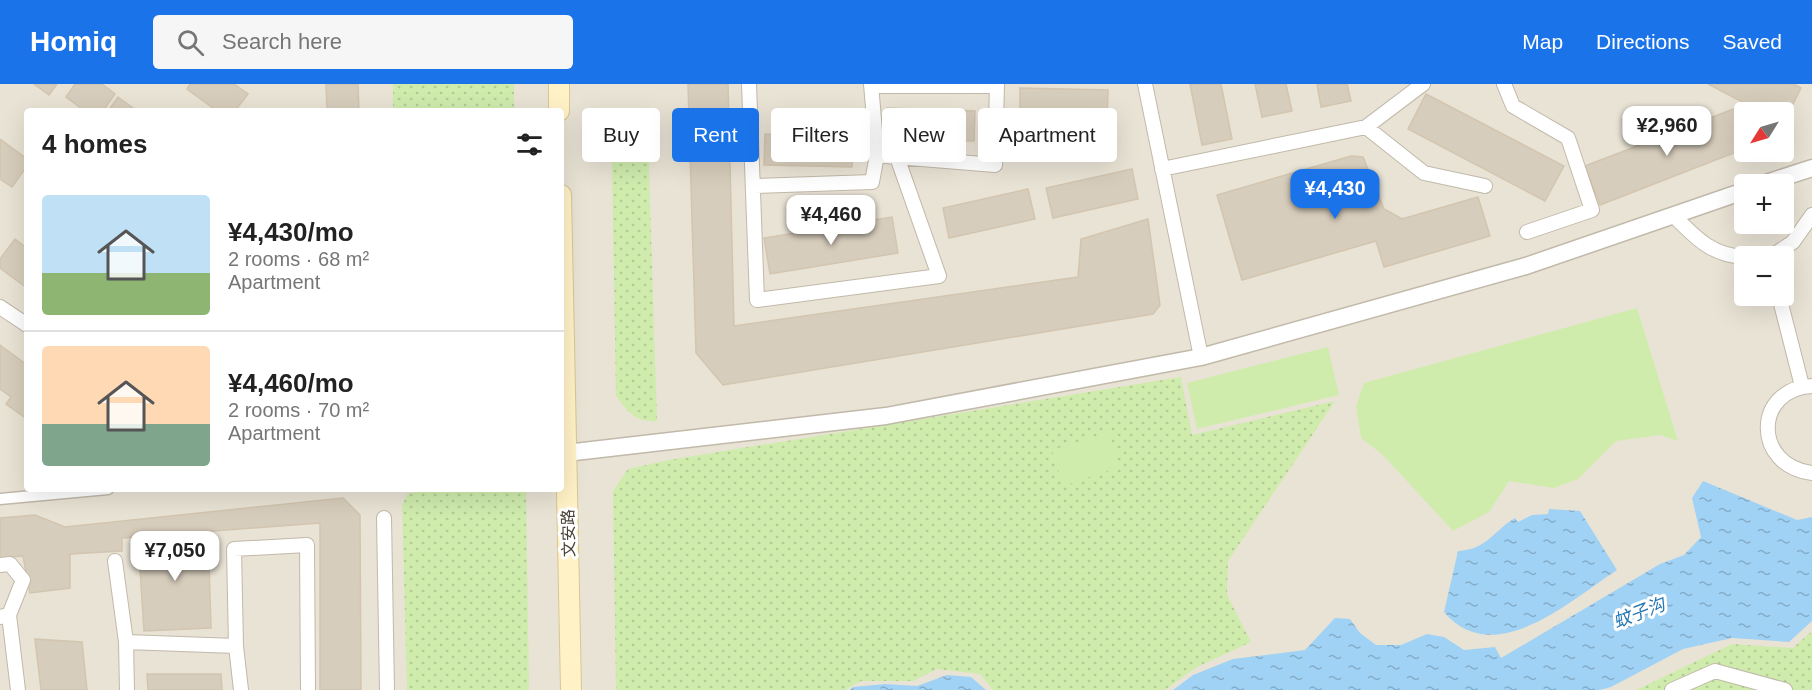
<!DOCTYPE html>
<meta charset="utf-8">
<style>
body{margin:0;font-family:Helvetica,"Noto Sans SC",sans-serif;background:#f6f6f6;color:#222;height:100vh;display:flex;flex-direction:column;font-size:22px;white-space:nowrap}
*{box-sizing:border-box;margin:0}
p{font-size:20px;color:#767676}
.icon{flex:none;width:33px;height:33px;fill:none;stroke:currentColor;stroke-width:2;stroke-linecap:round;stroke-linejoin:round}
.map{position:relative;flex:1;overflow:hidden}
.panel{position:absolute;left:24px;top:24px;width:540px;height:384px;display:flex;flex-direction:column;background:#fff;border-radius:6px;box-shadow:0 6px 24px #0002}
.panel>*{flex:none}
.top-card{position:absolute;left:582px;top:24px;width:570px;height:54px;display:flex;gap:12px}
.needle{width:39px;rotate:233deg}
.fabs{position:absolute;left:1734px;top:18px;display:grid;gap:12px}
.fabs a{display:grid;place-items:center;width:60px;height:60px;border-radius:6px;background:#fff;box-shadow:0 6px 24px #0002;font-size:30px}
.price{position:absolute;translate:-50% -51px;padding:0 14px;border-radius:12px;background:#fff;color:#222;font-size:20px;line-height:39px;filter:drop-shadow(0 2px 3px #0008)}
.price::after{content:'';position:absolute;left:50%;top:36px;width:18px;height:14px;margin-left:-9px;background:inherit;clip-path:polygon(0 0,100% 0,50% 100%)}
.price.active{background:#1a73e8;color:#fff}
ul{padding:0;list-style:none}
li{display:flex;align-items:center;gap:18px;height:150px;padding:0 18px}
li+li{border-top:2px solid #e0e0e0}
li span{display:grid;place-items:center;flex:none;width:168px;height:120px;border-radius:6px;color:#555}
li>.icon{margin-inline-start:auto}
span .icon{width:72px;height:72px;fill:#fffc;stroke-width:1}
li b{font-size:26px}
h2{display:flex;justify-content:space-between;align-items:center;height:72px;padding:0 18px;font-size:26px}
.chip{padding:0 21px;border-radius:6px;background:#fff;box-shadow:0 6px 24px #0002;font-size:21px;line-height:54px}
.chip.active{background:#1a73e8;color:#fff}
header{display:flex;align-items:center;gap:36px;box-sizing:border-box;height:84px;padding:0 30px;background:#1a73e8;color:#fff}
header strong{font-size:28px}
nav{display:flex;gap:33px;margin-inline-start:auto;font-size:21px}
.search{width:420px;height:54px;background:#f6f6f6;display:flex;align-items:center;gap:15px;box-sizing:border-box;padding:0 21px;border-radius:6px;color:#767676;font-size:22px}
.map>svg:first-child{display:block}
</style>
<header>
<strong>Homiq</strong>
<div class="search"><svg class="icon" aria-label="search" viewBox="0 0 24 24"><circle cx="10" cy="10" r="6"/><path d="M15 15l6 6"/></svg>Search here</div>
<nav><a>Map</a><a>Directions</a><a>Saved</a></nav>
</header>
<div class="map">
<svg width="1812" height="606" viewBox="0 0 1812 606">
<defs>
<pattern id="grass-dots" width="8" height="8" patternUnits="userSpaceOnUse" patternTransform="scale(1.5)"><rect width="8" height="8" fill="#cfecad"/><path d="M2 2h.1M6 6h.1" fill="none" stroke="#b3cc95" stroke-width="1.8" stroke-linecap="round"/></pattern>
<pattern id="water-ripples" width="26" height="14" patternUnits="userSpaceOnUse" patternTransform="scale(1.5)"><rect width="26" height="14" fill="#a0d2f5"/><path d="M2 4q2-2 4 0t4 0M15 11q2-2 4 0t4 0" fill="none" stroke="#84acc7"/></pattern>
</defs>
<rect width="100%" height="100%" fill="#f5f1e7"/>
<path fill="#e9e3d5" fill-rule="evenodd" d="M0 0H1812V606H0ZM27 27H561V405H27ZM1744 28H1784V68H1744ZM1744 100H1784V140H1744ZM1744 172H1784V212H1744Z"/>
<path fill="url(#grass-dots)" d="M393 0H514V27H393Z
M611 24 647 25 657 337C636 339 627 327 616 312Z
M1181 293 1192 351 1335 317 1228 477 1227 511 1251 558 1197 583 1165 606H993L980 590 937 585 913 597H861L845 606H616L613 407 628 385 669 376Z
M457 405H526L529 606H407L402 421 408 409Z
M1812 547V606H1636L1732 560 1793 564Z"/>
<path fill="#cfecad" d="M1637 224 1678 357 1660 351 1616 357 1578 395 1554 404 1509 397 1489 428 1453 447 1383 371 1361 354 1356 322 1364 299Z
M1328 263 1339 311 1197 345 1187 299Z
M1109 348 1120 383 1063 402 1052 366Z"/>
<path fill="url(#water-ripples)" d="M1703 397 1797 436 1812 433V537L1789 558 1732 554 1683 565 1611 603 1600 606H1173L1193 591 1233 575 1305 566 1335 534 1350 535 1360 549 1376 561H1401L1427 550 1444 553 1464 566 1495 563 1501 574 1660 480 1684 471 1701 453 1692 414Z
M1549 425 1580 427 1617 486C1571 516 1494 587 1444 528L1458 467C1488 465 1492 448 1515 434L1518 438 1532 431 1548 430Z
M947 591 971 593 986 606H850L853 603 885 600 917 602Z"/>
<path fill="#d7cdbc" stroke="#d3c5af" stroke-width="1.5" d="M34 0H57L49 11Z
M75 0H102L115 10 103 27H85L66 13Z
M190 0H234L248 10 235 27H217L187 5Z
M326 0H358L359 27 327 26Z
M688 0H728L734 242 1078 193 1081 155 1148 135 1160 221 1153 230 723 301 696 269Z
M1190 0H1221L1232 55 1202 61Z
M1255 0H1286L1292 27 1262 33Z
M1317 0H1347L1351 17 1321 23Z
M1708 0H1794L1801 4 1784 38V28H1762Z
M1020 4 1108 6 1107 37 1020 34Z
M1426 10 1564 82 1545 117 1408 45Z
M118 13 137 27H108Z
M887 24 975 27 974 57 886 55Z
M1736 24 1744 47V65L1600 121 1585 82Z
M765 50 853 53 852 83 764 81Z
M0 55 27 75V82L12 103 0 95Z
M1351 72 1363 73 1384 125 1402 135 1478 113 1490 152 1384 183 1376 157 1242 196 1217 111Z
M1132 85 1138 115 1053 134 1046 104Z
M1028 105 1035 135 949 154 943 124Z
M892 133 898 169 770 190 764 154Z
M15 155 27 164V204L0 184V175Z
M0 261 27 281V335L6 320 11 313 0 305Z
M343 414 360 431 361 606H320V439L122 454V467L70 470V504L30 509 23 472 0 474V434L35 431 65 443Z
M208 448 211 544 144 547 138 453Z
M35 555 82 558 87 606H41Z
M147 590H221L222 606H148Z"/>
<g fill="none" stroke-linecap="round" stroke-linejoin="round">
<g stroke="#c1b9a9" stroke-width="13">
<path id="pedestrian" d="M0 415 108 405"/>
</g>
<g stroke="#c1b9a9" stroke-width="16">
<path id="minor" d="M749 0 757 216 939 192 897 73 995 81 997 0
M871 0 877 71
M1145 0 1201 273
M1504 0 1513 22 1568 54 1592 126 1527 148
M871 2H997
M1366 43 1423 0
M1162 85 1366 43 1424 89 1485 102
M753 102 872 98 877 71 897 73
M1673 131C1696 154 1711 171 1744 173
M1772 172 1793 158 1812 131
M1779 212 1802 302
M0 223 27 241
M1812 302C1753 305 1753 382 1812 389
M384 434 387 606
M115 477 126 558
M0 481 10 480 23 496 9 531
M0 533 9 531 18 606
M127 606 126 558 236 562
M241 606 236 562 234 465 307 461 308 606
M1672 606 1715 587 1785 606"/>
</g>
<g stroke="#c1b9a9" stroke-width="19">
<path id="tertiary" d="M1763 100 1812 84
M566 369 886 332 1201 273 1526 182 1744 107"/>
</g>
<g stroke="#d8c694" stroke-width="22">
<path id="secondary" d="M559 0V27
M561 111 571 606"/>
</g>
<use href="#pedestrian" stroke="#fff" stroke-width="10"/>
<use href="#minor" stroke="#fff" stroke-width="14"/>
<use href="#tertiary" stroke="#fff" stroke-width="16"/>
<use href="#secondary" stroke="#fff2c7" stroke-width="20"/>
</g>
<g text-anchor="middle" stroke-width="6" stroke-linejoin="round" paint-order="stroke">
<g font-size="16" fill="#494136" stroke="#fff">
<text transform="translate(568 449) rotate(-91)" y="6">文安路</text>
</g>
<g font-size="18" font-style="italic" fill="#2577b4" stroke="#fff">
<text transform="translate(1639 529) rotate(-21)" y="6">蚊子沟</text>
</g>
</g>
</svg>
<div class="fabs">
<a><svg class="needle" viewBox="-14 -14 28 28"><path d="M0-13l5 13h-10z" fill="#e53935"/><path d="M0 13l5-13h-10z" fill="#767676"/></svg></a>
<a>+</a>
<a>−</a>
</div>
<b class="price" style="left:1667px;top:73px">¥2,960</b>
<b class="price active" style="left:1335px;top:136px">¥4,430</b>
<b class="price" style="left:831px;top:162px">¥4,460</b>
<b class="price" style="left:175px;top:498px">¥7,050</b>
<div class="top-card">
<a class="chip">Buy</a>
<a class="chip active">Rent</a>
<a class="chip">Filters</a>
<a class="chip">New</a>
<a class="chip">Apartment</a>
</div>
<section class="panel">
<h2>4 homes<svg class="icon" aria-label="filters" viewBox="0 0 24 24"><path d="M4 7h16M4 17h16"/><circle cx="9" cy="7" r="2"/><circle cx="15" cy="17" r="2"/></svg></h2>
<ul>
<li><span style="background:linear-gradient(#bfe0f5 65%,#8fb573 0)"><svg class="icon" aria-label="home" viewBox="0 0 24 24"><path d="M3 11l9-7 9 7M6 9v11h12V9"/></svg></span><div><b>¥4,430/mo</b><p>2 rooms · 68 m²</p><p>Apartment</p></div></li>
<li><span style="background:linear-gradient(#ffd9b3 65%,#7fa58c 0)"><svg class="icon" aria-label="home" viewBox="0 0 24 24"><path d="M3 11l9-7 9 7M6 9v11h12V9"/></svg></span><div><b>¥4,460/mo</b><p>2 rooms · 70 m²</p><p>Apartment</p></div></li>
</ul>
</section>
</div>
